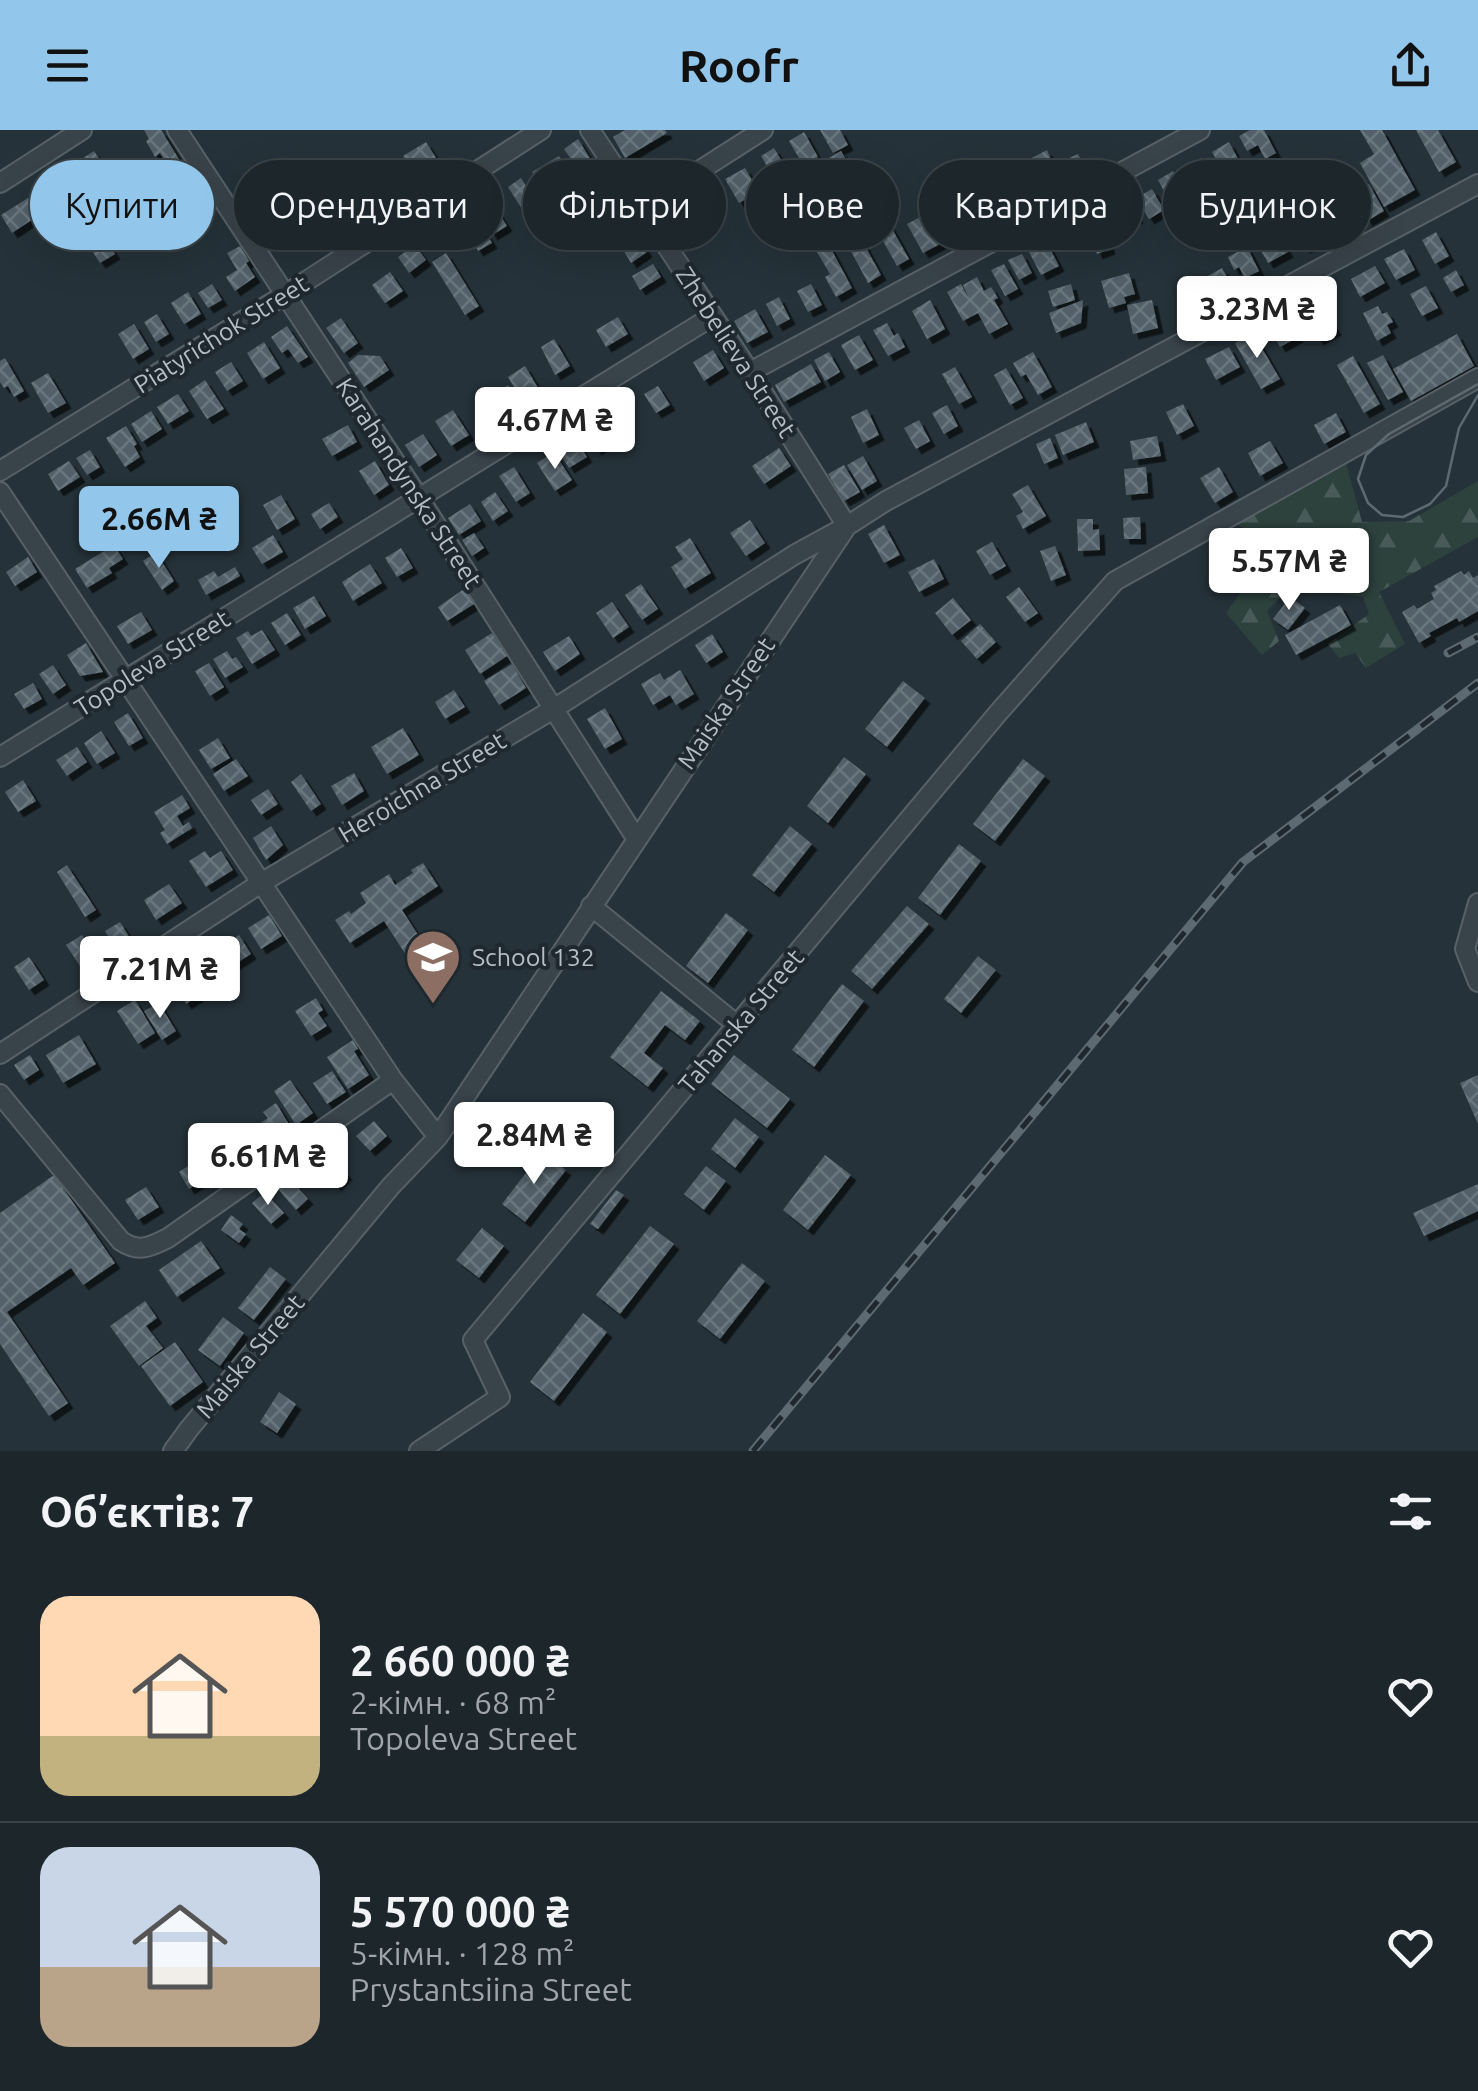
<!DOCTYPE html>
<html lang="uk">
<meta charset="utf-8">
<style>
body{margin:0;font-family:Ubuntu,sans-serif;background:#293237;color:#f1f3f6;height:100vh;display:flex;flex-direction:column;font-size:38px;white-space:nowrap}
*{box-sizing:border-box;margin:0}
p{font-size:32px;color:#a0a5a9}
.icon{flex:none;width:55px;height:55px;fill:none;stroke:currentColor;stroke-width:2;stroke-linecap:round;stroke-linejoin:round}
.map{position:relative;height:1321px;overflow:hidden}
.drawer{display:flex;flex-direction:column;background:#1c262b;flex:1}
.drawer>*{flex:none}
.banner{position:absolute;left:30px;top:30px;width:1420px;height:90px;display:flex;gap:20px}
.price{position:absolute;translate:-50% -85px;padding:0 22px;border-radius:10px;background:#fff;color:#222;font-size:32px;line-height:65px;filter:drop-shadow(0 2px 5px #0008)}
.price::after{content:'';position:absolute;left:50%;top:60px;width:30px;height:22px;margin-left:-15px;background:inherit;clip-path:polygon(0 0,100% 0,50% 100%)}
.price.active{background:#93c6eb;color:#111}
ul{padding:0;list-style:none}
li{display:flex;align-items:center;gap:30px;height:250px;padding:0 40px}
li+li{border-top:2px solid #3a4347}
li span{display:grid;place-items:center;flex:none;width:280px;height:200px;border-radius:30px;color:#555}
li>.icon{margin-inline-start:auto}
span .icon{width:120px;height:120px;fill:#fffc;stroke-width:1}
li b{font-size:42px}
h2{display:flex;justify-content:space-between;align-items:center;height:120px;padding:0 40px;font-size:42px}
.chip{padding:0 35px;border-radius:45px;background:#1c262b;box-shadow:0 10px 40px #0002,0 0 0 2px #3a4347;font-size:35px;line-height:90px}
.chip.active{background:#93c6eb;color:#111}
header{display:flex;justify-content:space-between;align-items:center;height:130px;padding:0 40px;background:#93c6eb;color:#111;font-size:45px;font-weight:600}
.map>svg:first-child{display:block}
</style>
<header><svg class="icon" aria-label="menu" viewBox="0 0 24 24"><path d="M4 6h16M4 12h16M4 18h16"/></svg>Roofr<svg class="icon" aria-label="share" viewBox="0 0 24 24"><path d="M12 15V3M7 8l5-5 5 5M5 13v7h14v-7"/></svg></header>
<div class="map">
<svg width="1478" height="1321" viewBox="0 0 1478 1321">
<defs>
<pattern id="forest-firs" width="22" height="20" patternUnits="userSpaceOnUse" patternTransform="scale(2.5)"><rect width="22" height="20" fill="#2d413d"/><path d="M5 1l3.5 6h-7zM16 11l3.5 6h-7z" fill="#495b58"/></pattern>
<pattern id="building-cross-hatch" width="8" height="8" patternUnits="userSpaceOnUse" patternTransform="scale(2.5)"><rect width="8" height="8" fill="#536169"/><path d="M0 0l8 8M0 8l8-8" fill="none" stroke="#69767d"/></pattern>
<filter id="shadow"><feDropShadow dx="5.5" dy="5.5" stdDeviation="0" flood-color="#0009"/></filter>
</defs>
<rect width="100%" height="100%" fill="#253239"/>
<path fill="url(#forest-firs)" d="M1345 329 1362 392 1409 391 1478 351V407L1379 462 1405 514 1366 538 1355 523 1339 528 1328 514 1369 484 1363 467 1341 464 1314 435 1267 481 1279 511 1262 525 1226 483 1266 426 1261 407 1232 392Z"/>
<path fill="url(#building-cross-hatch)" filter="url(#shadow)" d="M144 0H161L182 34 171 40 160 23 155 27 146 11 149 9Z
M625 0H665L667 3 625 28 613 7Z
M820 0H840L848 15 833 23Z
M1250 0H1264L1276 23 1265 29 1258 15 1247 21 1239 6Z
M1360 0H1382L1415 60 1384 77 1360 33 1374 24Z
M1416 0H1438L1456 32 1439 42Z
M804 2 818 27 803 35 789 11Z
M578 9 591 30 578 39 564 19Z
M426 12 438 31 415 45 403 26Z
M1229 12 1244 40 1227 49 1212 22Z
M774 18 790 45 777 53 761 26Z
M1047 20 1059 50 1044 57 1030 29Z
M94 21 109 44 95 53 80 30Z
M841 21 850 37 831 48 822 32Z
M1078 24 1085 38 1070 45 1063 31Z
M559 26 571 45 545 61 532 42Z
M1010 28 1030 65 1017 71 998 34Z
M1201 28 1215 53 1202 60 1189 34Z
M661 31 673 51 652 65 640 45Z
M396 33 409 53 394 62 382 43Z
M745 38 759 62 739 73 725 49Z
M1318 39 1332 63 1309 77 1295 52Z
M1173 41 1195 81 1179 89 1158 50Z
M521 48 535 70 522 79 508 57Z
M257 51 266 65 246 78 236 64Z
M376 52 386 68 367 80 357 64Z
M592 54 607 77 590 87 576 64Z
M1292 54 1300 69 1276 82 1268 67Z
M1369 54 1384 81 1367 91 1352 64Z
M1152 59 1164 80 1149 89 1136 68Z
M709 62 720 80 705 90 693 72Z
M1127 66 1138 88 1115 99 1104 78Z
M28 68 39 85 12 103 1 85Z
M490 69 507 96 492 105 476 77Z
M955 74 970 99 955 107 940 82Z
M470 77 492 113 478 121 456 86Z
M687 78 699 95 683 106 671 89Z
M322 80 336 101 322 110 308 89Z
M1304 82 1320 110 1305 118 1289 90Z
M926 84 942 113 923 123 907 94Z
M282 87 290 101 270 114 261 100Z
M890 95 909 129 897 136 878 102Z
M1102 95 1110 119 1097 124 1089 100Z
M631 96 647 122 631 133 615 106Z
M98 98 115 124 100 133 83 107Z
M1436 102 1449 126 1435 134 1422 110Z
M859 105 881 145 868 153 846 112Z
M1279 106 1288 122 1268 133 1259 117Z
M1046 111 1059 136 1041 145 1028 120Z
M415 115 426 130 409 143 398 127Z
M829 115 852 158 836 167 825 147 830 144 817 122Z
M240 116 249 131 246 133 255 147 235 161 226 147 237 140 227 123Z
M1247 117 1259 141 1245 148 1239 137 1234 140 1228 127Z
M1404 119 1415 140 1396 150 1384 129Z
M446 123 479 176 465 185 432 132Z
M1022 124 1032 143 1019 150 1008 130Z
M653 134 661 147 640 160 632 146Z
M1004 134 1018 159 1005 166 991 140Z
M1375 136 1385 153 1360 167 1351 149Z
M1222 138 1235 161 1217 171 1204 148Z
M1456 140 1464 155 1451 162 1443 148Z
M390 142 403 161 385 173 372 155Z
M1129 143 1135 164 1124 167 1126 173 1109 178 1101 151Z
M977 147 984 161 991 157 998 168 994 170 1008 194 989 204 978 183 963 191 947 162 961 154 969 169 963 155Z
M1193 147 1209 175 1194 183 1179 155Z
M212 154 222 170 208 178 198 163Z
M811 154 822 175 808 182 797 161Z
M1071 154 1075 170 1053 177 1048 161Z
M1426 156 1438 178 1422 186 1410 164Z
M188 162 201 184 184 194 171 173Z
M779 167 790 189 777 196 766 174Z
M930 170 945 199 927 209 912 181Z
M1083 170 1081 193 1056 203 1049 183Z
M1152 170 1158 198 1133 204 1127 175Z
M1323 176 1336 200 1318 210 1305 187Z
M1378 176 1382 184 1387 182 1393 192 1387 195 1391 203 1377 211 1363 183Z
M755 179 768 202 747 213 734 191Z
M157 184 169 204 156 212 144 192Z
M1285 184 1298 207 1280 217 1267 194Z
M618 187 628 204 606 217 596 200Z
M341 188 358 213 344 223 326 198Z
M887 193 894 206 898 203 905 217 888 226 873 200Z
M134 194 149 219 133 229 118 204Z
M287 196 308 227 298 233 288 219 282 223 271 207Z
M1253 203 1280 249 1261 259 1235 213Z
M1457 204 1474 236 1411 271 1393 239Z
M859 205 873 230 855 240 841 215Z
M554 209 570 236 555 245 541 217Z
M264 212 280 238 263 249 247 223Z
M1229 217 1240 237 1216 250 1205 229Z
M713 220 724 238 704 251 693 232Z
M829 222 840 242 825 251 814 230Z
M1033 222 1052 257 1038 265 1026 244 1021 247 1013 233Z
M358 225 380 226 389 240 364 257 348 233Z
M1383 225 1403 262 1388 270 1367 233Z
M1353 226 1380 274 1364 283 1337 235Z
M5 228 24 261 14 267 8 256 4 258 0 252V231Z
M231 232 243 251 227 261 215 242Z
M811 234 821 252 784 272 775 255Z
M525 236 540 261 523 272 508 247Z
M955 237 972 267 959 274 942 244Z
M1006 238 1023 268 1010 275 994 245Z
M48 243 66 273 48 283 31 253Z
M205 250 224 279 207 289 189 261Z
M508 255 520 274 500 286 488 268Z
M658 256 670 275 656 283 644 264Z
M178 264 189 281 168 294 157 277Z
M1183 274 1194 296 1177 305 1166 282Z
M947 275 958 296 944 304 932 283Z
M867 279 879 305 863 313 851 287Z
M453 280 469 305 451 316 435 291Z
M151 281 162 299 142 312 131 294Z
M1336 283 1346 302 1324 314 1314 295Z
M607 288 618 306 596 320 584 302Z
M919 290 930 311 916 319 904 298Z
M1086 292 1094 312 1063 325 1055 305Z
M348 295 357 312 332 326 322 309Z
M126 296 137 314 134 316 140 327 125 337 106 308Z
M423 304 437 325 419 337 405 315Z
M1157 306 1161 326 1133 330 1130 311Z
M575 308 587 327 569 338 557 319Z
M1050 308 1058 328 1044 334 1036 314Z
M1270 311 1283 333 1260 346 1248 323Z
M779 318 791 336 764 354 752 336Z
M90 320 100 337 87 345 76 328Z
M554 322 572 350 555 361 537 333Z
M863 326 877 351 862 360 847 335Z
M69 331 80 347 58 361 48 344Z
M375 331 389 355 374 365 359 341Z
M844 335 860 362 844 371 828 344Z
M514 337 530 363 516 372 499 346Z
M1146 337 1148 363 1126 365 1124 339Z
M1219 337 1233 362 1215 373 1200 348Z
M1028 355 1046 386 1023 399 1016 386 1023 382 1012 364Z
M495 362 508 381 493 391 481 372Z
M281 365 295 389 277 400 263 375Z
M329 373 338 387 320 399 311 384Z
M470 374 481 391 459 405 448 388Z
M1140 387 1141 409H1124L1123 388Z
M1077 389H1093V400L1099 399 1100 420 1078 421Z
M750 390 765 413 746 426 730 403Z
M884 395 900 425 884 433 868 404Z
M474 403 484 418 472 426 462 410Z
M273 405 283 422 262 434 252 418Z
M1251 406 1261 422 1238 437 1228 421Z
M690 408 711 443 685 459 671 437 683 429 675 417Z
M992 412 1006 436 990 445 976 421Z
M114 415 123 429 109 438 112 443 87 458 75 439Z
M1055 416 1066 445 1051 451 1040 421Z
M401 418 413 438 397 447 385 428Z
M156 422 174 451 162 460 143 431Z
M28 427 37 442 15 456 6 442Z
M934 429 944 449 919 462 908 442Z
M370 434 382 453 353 471 342 452Z
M235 437 240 446 206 465 198 450 214 441 218 447Z
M1461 441 1464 445 1469 441 1473 448 1478 445V481L1459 492 1457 488 1429 503 1431 506 1419 513 1402 482 1414 475 1417 479 1434 469 1431 463 1436 460 1434 456Z
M641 454 658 479 642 490 625 465Z
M1019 457 1038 483 1025 492 1006 467Z
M464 459 474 474 447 491 438 477Z
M314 466 326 486 305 499 293 478Z
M1290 467 1305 478 1288 500 1273 489Z
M953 468 971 490 952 505 935 483Z
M612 472 629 497 613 508 596 483Z
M1340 475 1351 495 1296 525 1285 505Z
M141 482 152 500 128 514 117 496Z
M287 483 301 505 285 515 271 493Z
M980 494 996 512 977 529 961 511Z
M262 500 275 520 252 534 236 508 248 501 251 506Z
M492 503 507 526 480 544 465 520Z
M712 504 723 522 706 533 695 515Z
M569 506 580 524 555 541 543 522Z
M86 513 103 542 80 546 67 525Z
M227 521 232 529 236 527 243 537 225 548 213 529Z
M209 533 224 557 210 566 195 541Z
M512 534 526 558 499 575 484 551Z
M53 535 66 555 53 564 39 544Z
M680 540 694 564 676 575 670 565 653 575 641 554 660 543 664 550Z
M903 551 925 568 887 617 865 599Z
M33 553 42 569 24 579 14 564Z
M454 560 465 577 445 589 435 572Z
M605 578 622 609 605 619 587 589Z
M128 583 143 608 129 616 114 592Z
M403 598 419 625 387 644 371 617Z
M101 601 115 623 97 634 84 613Z
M218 608 230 628 211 639 199 620Z
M77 617 87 632 67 646 56 630Z
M844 627 866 644 828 693 807 676Z
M236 629 248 646 224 661 213 644Z
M1023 629 1045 646 995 711 973 694Z
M354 643 364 661 342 675 331 656Z
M301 644 321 674 311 681 291 652Z
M23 650 36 671 18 682 5 662Z
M268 659 278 674 261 685 251 670Z
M182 665 190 678 177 686 183 696 189 692 192 698 167 714 160 703 165 700 154 682Z
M271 696 283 715 266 730 253 708Z
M790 696 812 714 774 762 752 745Z
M959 714 981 731 940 785 918 768Z
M205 721 210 728 221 721 233 740 206 757 189 731Z
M423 733 438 756 402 780 424 814 406 825 384 791 350 813 335 790 349 781 351 784 366 773 360 763 389 744 395 755 413 743 411 740Z
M67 735 96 780 85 787 57 742Z
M169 754 182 773 156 790 144 770Z
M907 776 929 794 872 859 851 841Z
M726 783 748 800 708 853 686 836Z
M269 785 282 806 261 819 248 798Z
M120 792 130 808 115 818 105 801Z
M82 805 95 826 80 836 66 815Z
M239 805 251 824 232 836 221 817Z
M978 826 996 840 961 883 944 869Z
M29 827 44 850 29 860 14 837Z
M187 838 203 863 186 874 171 849Z
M842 854 864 871 814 937 792 920Z
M661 861 700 891 685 910 665 895 644 923 663 938 648 957 610 927Z
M316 868 323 880 318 883 327 896 311 906 295 881Z
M135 870 155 903 138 914 117 881Z
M159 873 176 901 162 910 144 881Z
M79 905 96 934 63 953 46 925Z
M353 910 358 919 354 921 369 945 348 959 327 927Z
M30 925 39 940 24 950 14 935Z
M734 925 790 969 767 998 711 954Z
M332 941 346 962 327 974 313 953Z
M1478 945V994L1460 953Z
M290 950 313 983 296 995 274 961Z
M276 973 290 996 266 1011 256 996 268 988 263 982Z
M735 988 759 1007 735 1038 711 1019Z
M374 991 387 1006 370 1021 356 1006Z
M238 993 252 1014 239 1023 225 1002Z
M223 1005 236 1024 222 1033 210 1014Z
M323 1021 347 1044 336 1056 312 1033Z
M542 1022 566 1040 525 1092 502 1074Z
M825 1025 851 1045 808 1100 783 1080Z
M197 1030 208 1047 189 1059 179 1042Z
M706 1036 726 1051 704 1080 684 1064Z
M54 1045 115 1133 83 1155 71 1138 7 1182 68 1273 49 1286 0 1214V1083Z
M290 1049 308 1069 296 1080 278 1059Z
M1478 1054V1081L1424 1106 1413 1083Z
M146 1057 159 1077 138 1090 125 1070Z
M616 1060 624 1065 598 1099 590 1094Z
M265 1062 284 1083 271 1094 252 1073Z
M231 1085 243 1094 239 1099 246 1104 239 1113 221 1100Z
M650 1096 674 1114 620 1184 596 1165Z
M482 1098 504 1116 479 1148 456 1130Z
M201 1111 220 1138 177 1167 159 1140Z
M742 1133 765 1151 720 1209 697 1191Z
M270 1137 286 1149 254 1190 238 1178Z
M145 1171 157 1188 146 1196 163 1218 139 1236 110 1196Z
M583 1183 607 1202 554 1271 530 1252Z
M223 1187 244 1203 220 1236 198 1220Z
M175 1212 203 1252 170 1276 141 1236Z
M279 1262 296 1274 277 1303 260 1292Z"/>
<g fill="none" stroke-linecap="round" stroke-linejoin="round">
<g stroke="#576167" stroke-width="22">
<path id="minor" d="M177 0 419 368 636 708
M0 53 82 0
M641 78 763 0
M750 242 1200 0
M0 341 286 164 541 0
M0 362 393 950 438 1007
M0 627 713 186
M1478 773 1465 819 1478 852
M591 776 737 895
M0 924 261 753 555 578 794 425 847 396 750 242 590 0
M0 964 121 1111C139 1123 150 1117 168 1108L393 950
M173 1321 189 1299 391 1056 438 1007 847 396 886 371 1478 54
M419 1321 500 1267 473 1210 998 583 1115 451 1478 248"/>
</g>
<use href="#minor" stroke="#39434a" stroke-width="18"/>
<path stroke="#5d6a72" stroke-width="2.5" d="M1478 254 1389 304 1366 325 1358 349 1368 373 1382 385 1403 387 1430 374 1446 356 1459 298 1478 265"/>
<g stroke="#5d6a72" stroke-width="9">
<path id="rail" d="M1448 523 1478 507
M753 1321 1243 732 1478 553"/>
</g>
<use href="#rail" stroke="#1e282e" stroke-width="5" stroke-dasharray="15" stroke-linecap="butt"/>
</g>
<defs>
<g id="school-pin" transform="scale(2.875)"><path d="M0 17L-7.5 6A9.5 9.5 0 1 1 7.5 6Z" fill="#8d6e63" stroke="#1e282e"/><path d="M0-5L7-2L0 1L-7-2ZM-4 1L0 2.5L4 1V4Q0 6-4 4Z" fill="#fff"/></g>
</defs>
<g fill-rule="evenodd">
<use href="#school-pin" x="433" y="827"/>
</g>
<g text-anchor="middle" stroke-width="8" stroke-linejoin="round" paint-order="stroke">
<g font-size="25" fill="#b4bec5" stroke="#1e282e">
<text transform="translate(221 204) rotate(-32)" y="9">Piatyrichok Street</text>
<text transform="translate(736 222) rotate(57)" y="9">Zhebelieva Street</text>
<text transform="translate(409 353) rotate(57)" y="9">Karahandynska Street</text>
<text transform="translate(152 533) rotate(-32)" y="9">Topoleva Street</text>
<text transform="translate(726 573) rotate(-56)" y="9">Maiska Street</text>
<text transform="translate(422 657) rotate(-31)" y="9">Heroichna Street</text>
<text transform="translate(741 891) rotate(-50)" y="9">Tahanska Street</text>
<text transform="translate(250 1226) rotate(-50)" y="9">Maiska Street</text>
</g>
<g font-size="25" fill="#b4bec5" stroke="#1e282e" text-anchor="start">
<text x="472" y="836">School 132</text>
</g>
</g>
</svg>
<b class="price" style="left:1257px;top:231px">3.23M ₴</b>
<b class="price" style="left:555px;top:342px">4.67M ₴</b>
<b class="price active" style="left:159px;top:441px">2.66M ₴</b>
<b class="price" style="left:1289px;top:483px">5.57M ₴</b>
<b class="price" style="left:160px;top:891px">7.21M ₴</b>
<b class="price" style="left:534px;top:1057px">2.84M ₴</b>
<b class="price" style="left:268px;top:1078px">6.61M ₴</b>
<div class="banner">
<a class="chip active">Купити</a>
<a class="chip">Орендувати</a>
<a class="chip">Фільтри</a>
<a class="chip">Нове</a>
<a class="chip">Квартира</a>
<a class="chip">Будинок</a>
</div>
</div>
<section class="drawer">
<h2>Об’єктів: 7<svg class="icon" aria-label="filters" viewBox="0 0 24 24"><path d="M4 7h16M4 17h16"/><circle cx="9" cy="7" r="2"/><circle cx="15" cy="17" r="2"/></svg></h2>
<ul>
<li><span style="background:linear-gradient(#ffd9b3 70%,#c2b280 0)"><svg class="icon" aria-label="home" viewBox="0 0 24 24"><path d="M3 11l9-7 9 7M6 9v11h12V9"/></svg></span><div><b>2 660 000 ₴</b><p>2-кімн. · 68 m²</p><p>Topoleva Street</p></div><svg class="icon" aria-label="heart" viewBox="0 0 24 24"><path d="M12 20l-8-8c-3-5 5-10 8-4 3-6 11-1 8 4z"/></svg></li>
<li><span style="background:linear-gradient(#c9d6e8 60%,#b9a48a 0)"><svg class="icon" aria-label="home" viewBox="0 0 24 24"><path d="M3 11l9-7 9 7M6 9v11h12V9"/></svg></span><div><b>5 570 000 ₴</b><p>5-кімн. · 128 m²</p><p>Prystantsiina Street</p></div><svg class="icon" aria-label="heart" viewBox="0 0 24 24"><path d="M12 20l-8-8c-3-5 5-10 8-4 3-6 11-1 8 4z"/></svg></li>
</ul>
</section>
